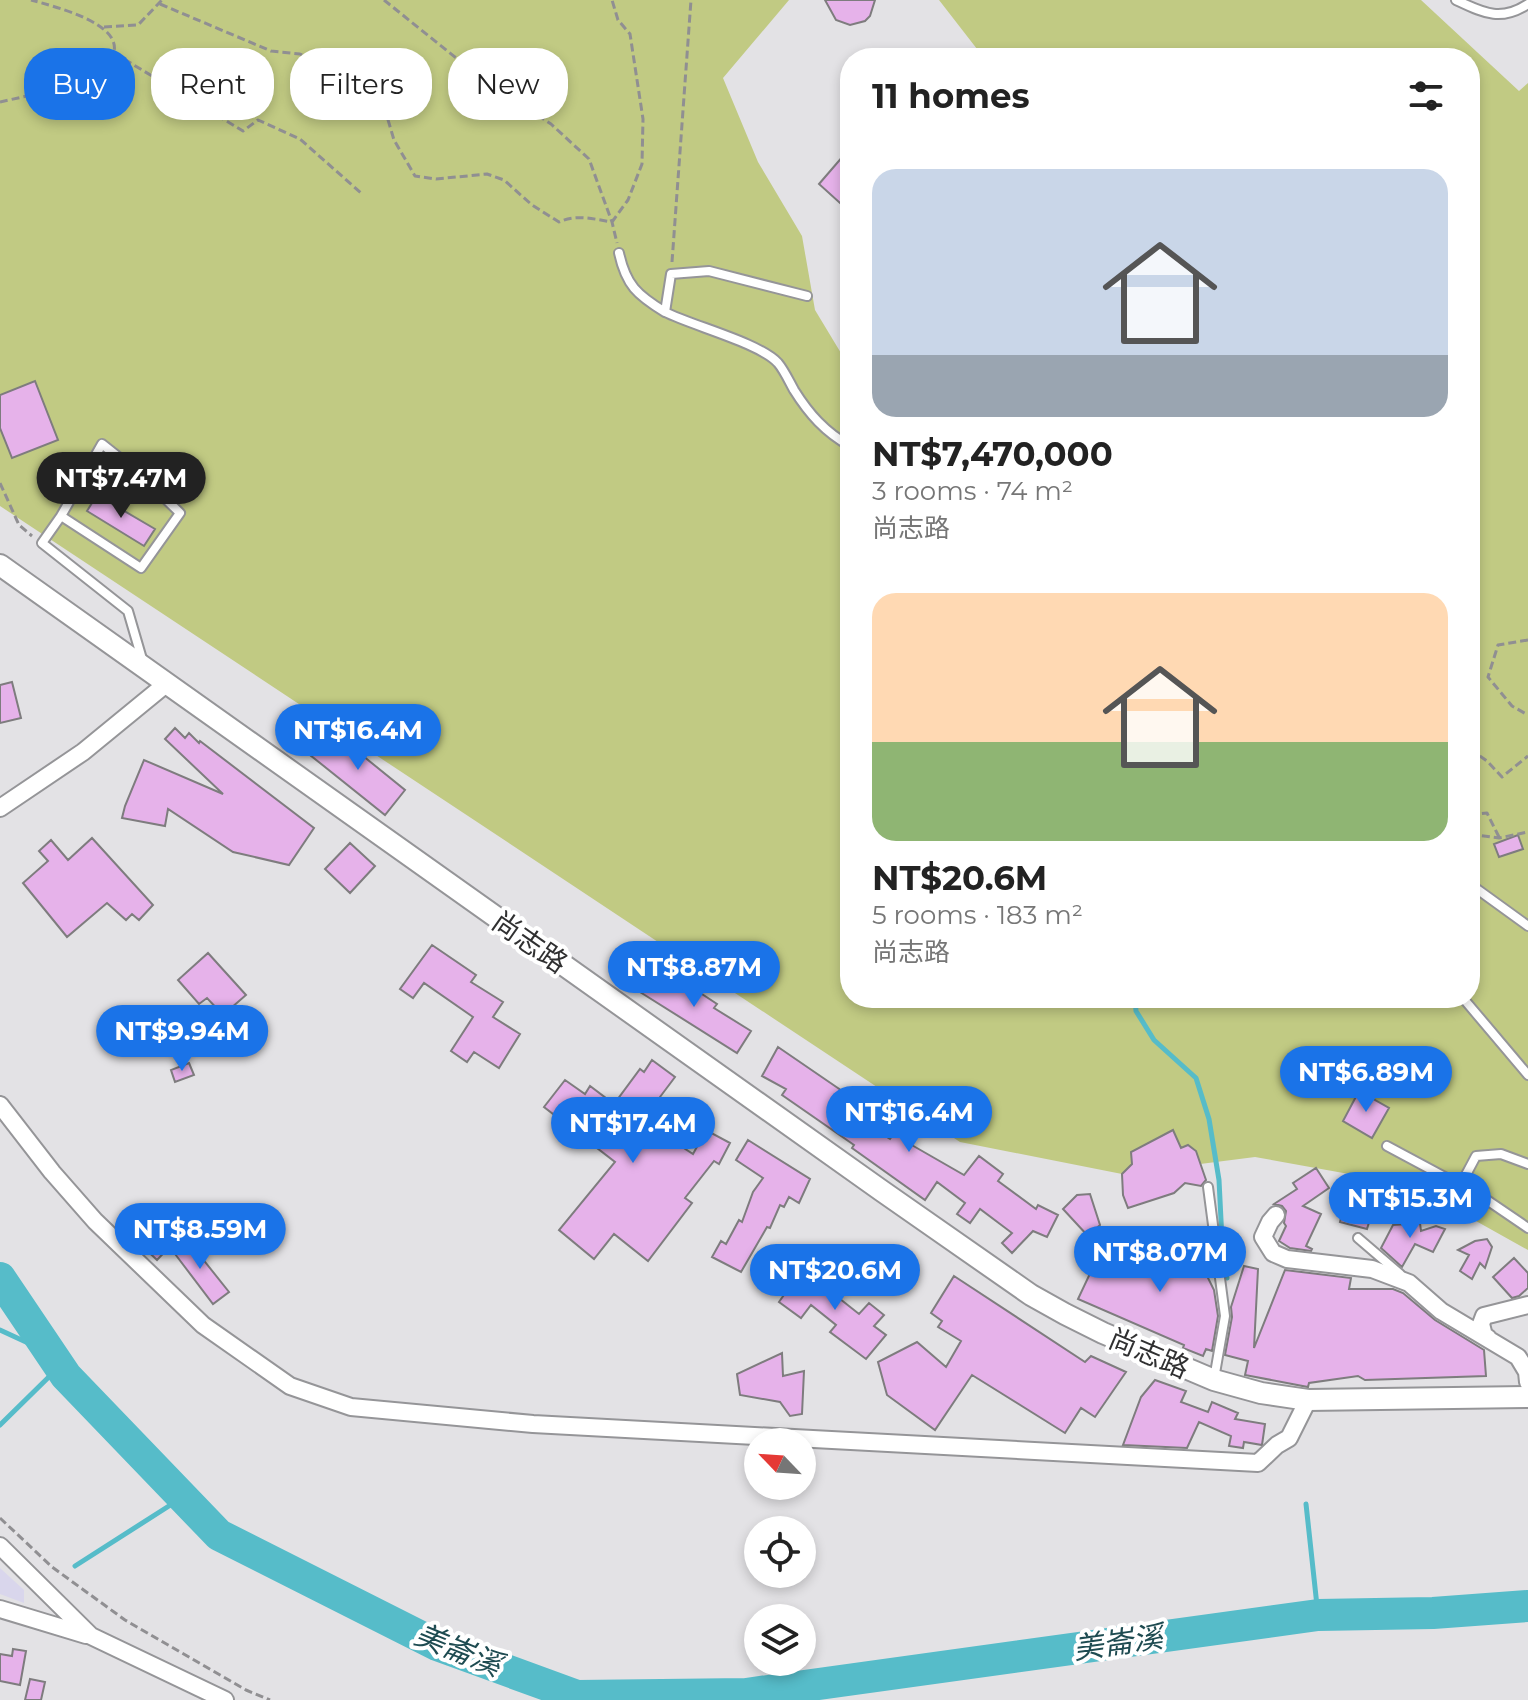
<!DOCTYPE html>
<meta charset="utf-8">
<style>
body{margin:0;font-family:Montserrat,"Noto Sans TC",sans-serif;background:#f2f2f2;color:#222;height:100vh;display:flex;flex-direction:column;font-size:30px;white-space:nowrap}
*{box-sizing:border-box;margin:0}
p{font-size:26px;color:#767676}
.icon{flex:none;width:44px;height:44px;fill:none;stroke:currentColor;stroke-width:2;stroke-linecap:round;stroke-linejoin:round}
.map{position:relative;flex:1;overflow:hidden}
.sheet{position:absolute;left:840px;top:48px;width:640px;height:960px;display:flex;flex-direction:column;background:#fff;border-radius:32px;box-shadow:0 4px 12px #0003}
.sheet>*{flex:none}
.guide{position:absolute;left:24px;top:48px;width:696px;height:72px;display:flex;gap:16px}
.needle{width:52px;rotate:295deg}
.fabs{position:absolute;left:744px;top:1428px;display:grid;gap:16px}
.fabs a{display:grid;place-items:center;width:72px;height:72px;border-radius:50%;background:#fff;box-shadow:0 4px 12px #0003;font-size:40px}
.price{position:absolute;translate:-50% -68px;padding:0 18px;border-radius:28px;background:#1a73e8;color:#fff;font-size:26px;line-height:52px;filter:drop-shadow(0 2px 4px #0008)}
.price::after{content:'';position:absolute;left:50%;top:48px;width:24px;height:18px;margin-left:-12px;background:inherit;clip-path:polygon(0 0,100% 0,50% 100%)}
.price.on{background:#222;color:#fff}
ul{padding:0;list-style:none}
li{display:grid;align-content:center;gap:16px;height:424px;padding:0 32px}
li span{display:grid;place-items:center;height:248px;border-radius:24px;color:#555}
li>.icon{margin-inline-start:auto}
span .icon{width:144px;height:144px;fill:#fffc;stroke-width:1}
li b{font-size:34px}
h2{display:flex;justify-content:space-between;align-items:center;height:96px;padding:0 32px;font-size:34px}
.tag{padding:0 28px;border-radius:32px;background:#fff;box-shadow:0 4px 12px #0003;font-size:28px;line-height:72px}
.tag.on{background:#1a73e8;color:#fff}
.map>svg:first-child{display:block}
</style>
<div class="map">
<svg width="1528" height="1700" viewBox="0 0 1528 1700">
<rect width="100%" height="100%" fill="#e3e2e5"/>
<path fill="#d9d6ec" d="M0 1568 24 1590V1603L0 1594Z"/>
<path fill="#c1ca83" d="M0 0H789L723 78 758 162 802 236 815 310 850 368V998H1470V58H984L939 0H1421L1519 91 1528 83V1250L1442 1202 1371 1178 1255 1157 1122 1174 960 1142 0 506Z"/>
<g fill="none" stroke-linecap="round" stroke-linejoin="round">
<path stroke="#56bcc9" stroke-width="5" d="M1135 998 1136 1011 1154 1040 1196 1078 1209 1119 1219 1180 1223 1260 1227 1278
M0 1330 52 1354
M0 1425 60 1366
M1306 1504 1318 1615
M75 1566 183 1497"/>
<path stroke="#56bcc9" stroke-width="32" d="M0 1278 66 1376 219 1535 437 1645 577 1696 746 1694 1318 1615 1433 1613 1528 1606"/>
</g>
<path fill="#e6b2ea" stroke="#7e7c7e" stroke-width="2" d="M825 0H875L870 16 865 21 850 25 836 20Z
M850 148V212L819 184Z
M35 381 58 440 12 458 0 428V395Z
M102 458 113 464 99 489 88 482Z
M97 495 155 529 144 546 87 511Z
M12 682 21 718 0 723V685Z
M175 728 185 738 189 733 199 743 200 741 314 828 289 865 233 852 168 809 165 826 122 818 125 806 144 760 223 794 165 739Z
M331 730 405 790 385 815 310 755Z
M1518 835 1523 849 1499 857 1494 844Z
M92 838 153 905 139 920 132 914 126 920 107 903 67 937 23 883 48 861 39 851 51 840 68 860Z
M350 843 375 866 350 893 325 869Z
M432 945 476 975 471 982 503 1002 493 1017 520 1034 499 1068 474 1052 467 1062 451 1051 473 1017 424 983 413 998 400 989Z
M208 953 246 995 223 1015 207 998 199 1004 178 980Z
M658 965 717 1004 714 1008 751 1031 737 1053 640 992Z
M778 1047 867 1108 860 1120 890 1139 901 1123 903 1140 964 1175 979 1156 1003 1174 998 1181 1036 1209 1038 1205 1058 1215 1047 1237 1033 1231 1012 1253 1002 1243 1012 1233 980 1209 970 1223 957 1214 965 1203 937 1182 925 1200 852 1148 854 1145 782 1095 786 1089 762 1076Z
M652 1060 675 1077 660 1097 669 1104 652 1127 693 1154 706 1130 730 1143 719 1164 714 1161 685 1198 692 1203 648 1261 614 1234 594 1259 559 1230 615 1162 544 1107 565 1080 585 1094 590 1086 614 1104 640 1069 644 1072Z
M189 1063 194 1075 175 1082 171 1070Z
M1359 1091 1389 1108 1372 1138 1343 1121Z
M1173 1130 1181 1148 1188 1145 1196 1151 1206 1180 1201 1186 1185 1183 1174 1193 1128 1208 1123 1195 1122 1174 1132 1164 1131 1152Z
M748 1140 810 1179 799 1203 789 1197 784 1207 780 1205 770 1228 767 1227 741 1272 712 1257 721 1241 726 1244 739 1220 742 1222 753 1192 763 1178 736 1160Z
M1316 1168 1329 1188 1303 1206 1321 1214 1306 1246 1312 1249 1311 1251 1290 1248 1279 1241 1286 1226 1284 1223 1286 1211 1282 1206 1274 1204 1297 1189 1293 1183Z
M1090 1194 1100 1225 1088 1236 1063 1209 1077 1195Z
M1347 1194 1367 1197 1373 1209 1367 1229 1340 1222Z
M152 1223 173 1243 157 1260 136 1240Z
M1420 1223 1421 1231 1436 1226 1445 1229 1433 1252 1415 1244 1402 1267 1381 1248 1393 1225Z
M1196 1228 1207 1276 1214 1290 1218 1316 1212 1351 1206 1349 1203 1356 1183 1348 1184 1345 1078 1299 1103 1246 1119 1253 1115 1262 1141 1273 1151 1249 1187 1265 1171 1239Z
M186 1238 229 1292 213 1304 172 1250Z
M1487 1239 1492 1247 1485 1268 1480 1263 1472 1279 1460 1271 1469 1255 1458 1250 1475 1241Z
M1514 1258 1528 1273V1288L1519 1296 1512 1298 1493 1277Z
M805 1265 829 1282 825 1287 859 1314 869 1303 884 1315 874 1326 886 1335 866 1359 830 1332 836 1325 811 1305 801 1318 779 1302Z
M1244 1266 1258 1269 1254 1348 1285 1270 1351 1278 1349 1289H1393L1403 1293 1435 1320 1484 1350 1486 1376 1365 1380 1358 1376 1309 1383 1308 1387 1245 1375 1248 1361 1225 1355 1232 1317 1231 1307Z
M954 1276 1085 1362 1091 1356 1126 1372 1095 1417 1081 1408 1065 1433 972 1375 935 1430 887 1395 878 1362 917 1342 946 1367 961 1341 938 1327 942 1321 931 1313Z
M782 1353 783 1376 804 1371 802 1414 790 1416 780 1402 740 1395 737 1374Z
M1155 1380 1186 1391 1181 1402 1208 1412 1212 1402 1238 1413 1235 1419 1265 1424 1262 1445 1244 1442 1243 1448 1229 1446 1231 1436 1199 1422 1187 1448 1123 1445 1141 1397Z
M13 1649 26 1651 20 1685 0 1681V1654L12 1656Z
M30 1679 45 1682 41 1700H25Z"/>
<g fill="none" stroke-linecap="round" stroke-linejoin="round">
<g stroke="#959598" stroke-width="12">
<path id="service" d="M1456 0C1484 13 1500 22 1528 4
M619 253C626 285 637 295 665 312
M807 296 709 271 671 274 665 312C693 326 760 343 778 363 784 370 789 381 794 390 809 414 825 432 850 446
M61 516 102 444 141 475 180 513 141 568 61 516 42 543 128 611 142 659
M1470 884 1528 926
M1463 998 1528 1075
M1387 1146 1484 1198 1528 1228
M1460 1186 1476 1156 1501 1154 1528 1164
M1208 1187 1225 1316 1214 1379
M1358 1238 1400 1274"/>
</g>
<g stroke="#959598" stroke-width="20">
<path id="minor" d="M0 808 83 752 166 684
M0 1105 52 1172 95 1221 203 1325 290 1386 351 1407 533 1424 1258 1463 1277 1445 1289 1438 1308 1400
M1276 1215 1270 1222 1263 1237 1273 1253 1287 1259 1372 1269 1409 1283 1441 1311 1518 1357 1527 1372 1528 1382
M1488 1338 1484 1336 1481 1324 1484 1316 1528 1305
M0 1546 91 1636 225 1700
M0 1609 86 1635"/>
</g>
<g stroke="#959598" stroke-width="24">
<path id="tertiary" d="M0 565 882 1191 1031 1295 1065 1314 1103 1333 1214 1380 1261 1393 1308 1400 1528 1397"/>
</g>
<path stroke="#908f92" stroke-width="3" stroke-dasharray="8 4" stroke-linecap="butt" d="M384 0 481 78 551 124 589 159 612 222 617 243
M160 4 271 51 300 54 357 80 376 95 386 113 394 140 415 176 436 179 487 174 504 180 532 205 559 222C577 214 593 219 612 222L628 200 642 164 643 119 630 34 618 20 612 0
M104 27 138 25 162 0
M114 53 243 131 258 120 300 139 361 193
M0 102C26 96 79 86 101 72 105 69 109 62 112 57 129 24 52 6 31 0
M672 262 691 0
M0 483 19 525 32 536
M1528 640 1498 645 1488 677 1512 706 1528 715
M1470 749 1487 761 1502 777 1528 756
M1470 815 1487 813 1499 837
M1470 834 1499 838 1528 832
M0 1518 52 1567 125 1620 246 1690 270 1700"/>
<use href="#service" stroke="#fff" stroke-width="8"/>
<use href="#minor" stroke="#fff" stroke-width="16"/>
<use href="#tertiary" stroke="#fff" stroke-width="20"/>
</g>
<g text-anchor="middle" stroke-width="8" stroke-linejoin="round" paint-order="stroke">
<g font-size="28" fill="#303031" stroke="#fff">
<text transform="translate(530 942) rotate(35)" y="10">尚志路</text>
<text transform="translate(1149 1353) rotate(23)" y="10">尚志路</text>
</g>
<g font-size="30" font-style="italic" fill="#1e4b51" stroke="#fff">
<text transform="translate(1118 1643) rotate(-8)" y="10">美崙溪</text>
<text transform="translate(458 1650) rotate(22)" y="10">美崙溪</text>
</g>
</g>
</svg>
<div class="fabs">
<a><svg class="needle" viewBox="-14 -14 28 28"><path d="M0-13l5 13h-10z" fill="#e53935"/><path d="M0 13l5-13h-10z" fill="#767676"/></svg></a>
<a><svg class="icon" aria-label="locate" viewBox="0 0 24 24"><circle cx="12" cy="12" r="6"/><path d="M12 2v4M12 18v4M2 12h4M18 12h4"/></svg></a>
<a><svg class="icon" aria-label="layers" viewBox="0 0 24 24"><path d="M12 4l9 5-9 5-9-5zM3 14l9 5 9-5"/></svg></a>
</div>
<b class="price on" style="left:121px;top:520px">NT$7.47M</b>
<b class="price" style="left:358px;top:772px">NT$16.4M</b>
<b class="price" style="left:694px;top:1009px">NT$8.87M</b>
<b class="price" style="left:182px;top:1073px">NT$9.94M</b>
<b class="price" style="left:1366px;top:1114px">NT$6.89M</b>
<b class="price" style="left:909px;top:1154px">NT$16.4M</b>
<b class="price" style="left:633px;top:1165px">NT$17.4M</b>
<b class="price" style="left:1410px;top:1240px">NT$15.3M</b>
<b class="price" style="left:200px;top:1271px">NT$8.59M</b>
<b class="price" style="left:1160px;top:1294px">NT$8.07M</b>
<b class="price" style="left:835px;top:1312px">NT$20.6M</b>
<div class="guide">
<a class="tag on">Buy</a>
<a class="tag">Rent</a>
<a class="tag">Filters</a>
<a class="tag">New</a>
</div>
<section class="sheet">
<h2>11 homes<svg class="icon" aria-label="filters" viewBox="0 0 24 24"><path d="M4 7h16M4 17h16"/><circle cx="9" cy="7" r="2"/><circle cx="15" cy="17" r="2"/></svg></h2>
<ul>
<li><span style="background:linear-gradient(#c9d6e8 75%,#9aa5b1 0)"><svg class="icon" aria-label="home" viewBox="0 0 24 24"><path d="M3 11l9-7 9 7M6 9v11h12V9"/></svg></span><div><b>NT$7,470,000</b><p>3 rooms · 74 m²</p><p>尚志路</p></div></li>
<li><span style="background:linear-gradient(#ffd9b3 60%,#8fb573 0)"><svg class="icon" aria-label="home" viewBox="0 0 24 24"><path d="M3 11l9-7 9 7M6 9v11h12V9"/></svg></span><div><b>NT$20.6M</b><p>5 rooms · 183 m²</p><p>尚志路</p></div></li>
</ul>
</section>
</div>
